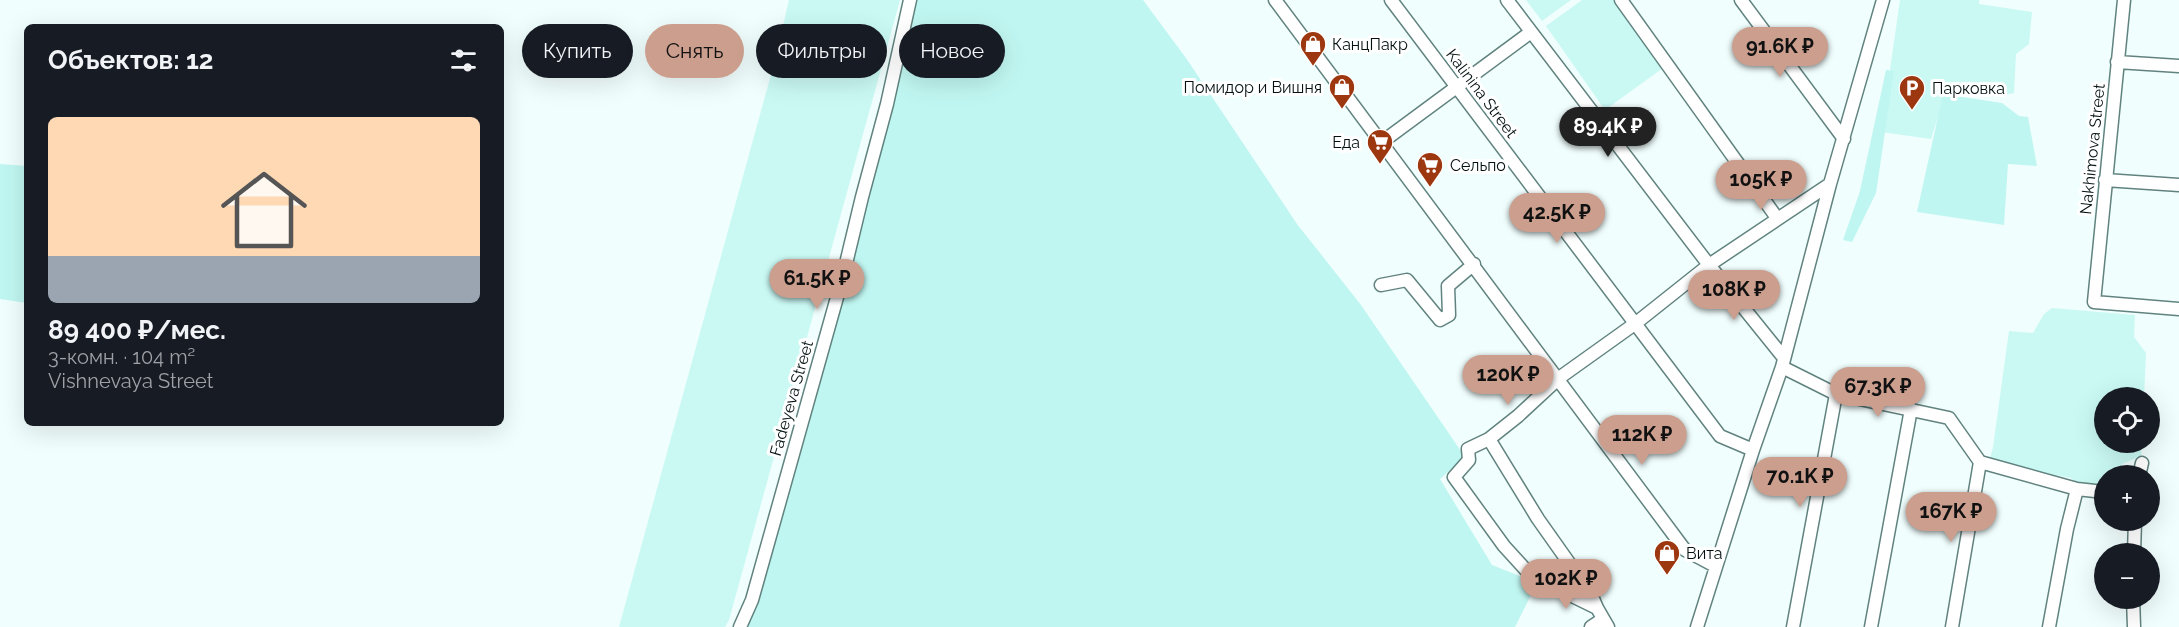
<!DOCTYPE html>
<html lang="ru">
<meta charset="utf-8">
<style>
body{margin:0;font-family:Raleway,sans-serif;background:#20242c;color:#f1f3f6;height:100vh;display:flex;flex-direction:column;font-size:22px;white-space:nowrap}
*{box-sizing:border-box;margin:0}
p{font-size:20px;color:#9ea1a6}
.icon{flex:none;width:33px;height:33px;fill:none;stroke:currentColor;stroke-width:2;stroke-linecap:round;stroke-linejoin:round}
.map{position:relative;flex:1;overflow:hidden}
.sheet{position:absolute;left:24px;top:24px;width:480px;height:402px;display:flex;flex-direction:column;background:#171b24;border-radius:9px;box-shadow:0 6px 24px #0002}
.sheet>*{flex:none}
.banner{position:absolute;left:522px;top:24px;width:570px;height:54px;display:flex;gap:12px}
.buttons{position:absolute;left:2094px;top:387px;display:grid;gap:12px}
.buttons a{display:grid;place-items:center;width:66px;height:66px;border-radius:50%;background:#171b24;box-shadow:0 6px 24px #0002;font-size:30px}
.price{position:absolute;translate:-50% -51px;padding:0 14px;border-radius:21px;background:#cb9e8e;color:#111;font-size:20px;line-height:39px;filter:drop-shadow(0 2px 3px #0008)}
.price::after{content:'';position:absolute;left:50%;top:36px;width:18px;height:14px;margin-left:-9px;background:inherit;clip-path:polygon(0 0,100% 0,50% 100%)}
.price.selected{background:#222;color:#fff}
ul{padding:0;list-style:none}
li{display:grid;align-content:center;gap:12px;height:318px;padding:0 24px}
li span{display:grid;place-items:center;height:186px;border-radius:9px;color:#555}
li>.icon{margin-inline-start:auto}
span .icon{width:108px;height:108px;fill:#fffc;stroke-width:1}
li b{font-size:26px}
h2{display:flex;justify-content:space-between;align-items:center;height:72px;padding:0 24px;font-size:26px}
.pill{padding:0 21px;border-radius:27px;background:#171b24;box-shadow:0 6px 24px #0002;font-size:21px;line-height:54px}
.pill.selected{background:#cb9e8e;color:#111}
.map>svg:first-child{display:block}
</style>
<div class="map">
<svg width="2179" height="627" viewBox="0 0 2179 627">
<rect width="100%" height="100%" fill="#f0fefd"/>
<path fill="#caf9f4" d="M789 0H900L729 620 725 627H619L775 60Z
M1526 0H1571L1542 21Z
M1582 0H1614L1663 68 1605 110 1546 26Z
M1900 0H1979V4L2032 12 2029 44 2016 54 2014 93 1996 97 1946 92 1931 139 1881 132Z
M2052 308 2135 315 2134 337 2146 353 2144 397 2104 398V442L2142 443 2141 456 2122 464 2121 475 2104 476V485L2078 484 2071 478 1989 462 1993 447 2009 331 2033 333 2044 314Z"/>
<path fill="#c0f6f1" d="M915 0H1143L1186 58 1297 224 1361 305 1465 457 1440 479 1492 565 1537 583 1515 627H745Z
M1886 70 1894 71 1876 193 1852 242 1843 240 1860 191Z
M1943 94 2002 103 2019 116 2028 117 2037 166 2008 164 2004 225 1917 212Z
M0 164 27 166V303L0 299Z"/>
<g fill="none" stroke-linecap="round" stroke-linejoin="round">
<g stroke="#61837f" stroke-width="15">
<path id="minor" d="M1275 0 1685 550 1715 566
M1391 0 1720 436 1753 450
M1507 0 1709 265 1784 358
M1621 0 1777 218
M1741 0 1844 139
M2124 0 2094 302 2179 309
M2117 62 2179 66
M1382 142 1531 32
M2105 180 2179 185
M1381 285 1407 280 1440 320 1449 315 1448 286 1474 264
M1782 367 1836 394 1949 418 1980 462 2077 489 2104 492
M1489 439 1538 519 1591 594 1597 608
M2139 476 2142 463
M2134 554 2135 520
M2133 598 2134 627
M740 627 752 600 843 276 862 197 887 104 910 0
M1591 627 1603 619
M1608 627 1597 608 1546 583 1534 579 1504 546 1454 477 1469 460 1468 449 1489 439 1518 416 1559 378 1636 323 1709 265 1830 184
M1697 627 1753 450 1782 367 1830 184 1883 0
M1793 627 1836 394
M1871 627 1911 409
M1952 627 1980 462
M2049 627 2067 529 2077 489"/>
</g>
<use href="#minor" stroke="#fff" stroke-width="12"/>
</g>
<defs>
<g id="shop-pin" transform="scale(1.35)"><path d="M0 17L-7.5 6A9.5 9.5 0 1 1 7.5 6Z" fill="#9d370f" stroke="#fff"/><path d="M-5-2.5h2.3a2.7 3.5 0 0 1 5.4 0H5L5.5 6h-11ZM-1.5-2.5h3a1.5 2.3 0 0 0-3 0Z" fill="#fff"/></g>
<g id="parking-pin" transform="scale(1.35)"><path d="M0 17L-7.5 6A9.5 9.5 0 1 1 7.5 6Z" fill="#9d370f" stroke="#fff"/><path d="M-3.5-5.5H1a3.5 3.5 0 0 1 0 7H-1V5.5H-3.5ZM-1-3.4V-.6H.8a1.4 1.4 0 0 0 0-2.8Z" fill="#fff"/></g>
<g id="supermarket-pin" transform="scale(1.35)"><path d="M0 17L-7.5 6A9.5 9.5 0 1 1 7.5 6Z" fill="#9d370f" stroke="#fff"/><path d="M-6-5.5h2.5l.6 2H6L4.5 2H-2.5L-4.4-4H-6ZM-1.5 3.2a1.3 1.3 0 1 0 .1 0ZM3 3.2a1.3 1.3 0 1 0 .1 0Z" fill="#fff"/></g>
</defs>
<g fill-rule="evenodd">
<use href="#shop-pin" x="1313" y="44"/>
<use href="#shop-pin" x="1342" y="87"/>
<use href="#parking-pin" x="1912" y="88"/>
<use href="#supermarket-pin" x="1380" y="142"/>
<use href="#supermarket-pin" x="1430" y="165"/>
<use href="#shop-pin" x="1667" y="553"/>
</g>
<g text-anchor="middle" stroke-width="6" stroke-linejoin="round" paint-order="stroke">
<g font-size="16" fill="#041110" stroke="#fff" text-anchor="start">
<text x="1332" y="50">КанцПакр</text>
<text x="1322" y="93" text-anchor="end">Помидор и Вишня</text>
<text x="1932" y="94">Парковка</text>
<text x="1360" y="148" text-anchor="end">Еда</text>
<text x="1450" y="171">Сельпо</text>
<text x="1686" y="559">Вита</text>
</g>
<g font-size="16" fill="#041110" stroke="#fff">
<text transform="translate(1482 93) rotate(53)" y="6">Kalinina Street</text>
<text transform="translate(2092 149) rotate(-84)" y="6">Nakhimova Street</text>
<text transform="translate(791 398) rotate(-74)" y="6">Fadeyeva Street</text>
</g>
</g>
</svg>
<div class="buttons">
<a><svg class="icon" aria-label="locate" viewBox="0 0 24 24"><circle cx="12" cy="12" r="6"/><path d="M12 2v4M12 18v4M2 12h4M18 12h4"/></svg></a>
<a>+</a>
<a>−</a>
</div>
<b class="price" style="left:1780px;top:78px">91.6K ₽</b>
<b class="price selected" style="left:1608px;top:158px">89.4K ₽</b>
<b class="price" style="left:1761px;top:211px">105K ₽</b>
<b class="price" style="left:1557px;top:244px">42.5K ₽</b>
<b class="price" style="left:817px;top:310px">61.5K ₽</b>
<b class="price" style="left:1734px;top:321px">108K ₽</b>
<b class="price" style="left:1508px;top:406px">120K ₽</b>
<b class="price" style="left:1878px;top:418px">67.3K ₽</b>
<b class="price" style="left:1642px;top:466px">112K ₽</b>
<b class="price" style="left:1800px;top:508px">70.1K ₽</b>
<b class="price" style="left:1951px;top:543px">167K ₽</b>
<b class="price" style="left:1566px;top:610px">102K ₽</b>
<div class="banner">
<a class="pill">Купить</a>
<a class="pill selected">Снять</a>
<a class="pill">Фильтры</a>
<a class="pill">Новое</a>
</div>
<section class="sheet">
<h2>Объектов: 12<svg class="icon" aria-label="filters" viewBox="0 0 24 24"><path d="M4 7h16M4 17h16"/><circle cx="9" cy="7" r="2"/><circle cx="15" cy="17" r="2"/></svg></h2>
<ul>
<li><span style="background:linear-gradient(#ffd9b3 75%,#9aa5b1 0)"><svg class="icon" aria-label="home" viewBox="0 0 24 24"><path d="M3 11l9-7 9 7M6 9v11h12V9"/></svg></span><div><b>89 400 ₽/мес.</b><p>3-комн. · 104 m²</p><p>Vishnevaya Street</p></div></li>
</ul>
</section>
</div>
